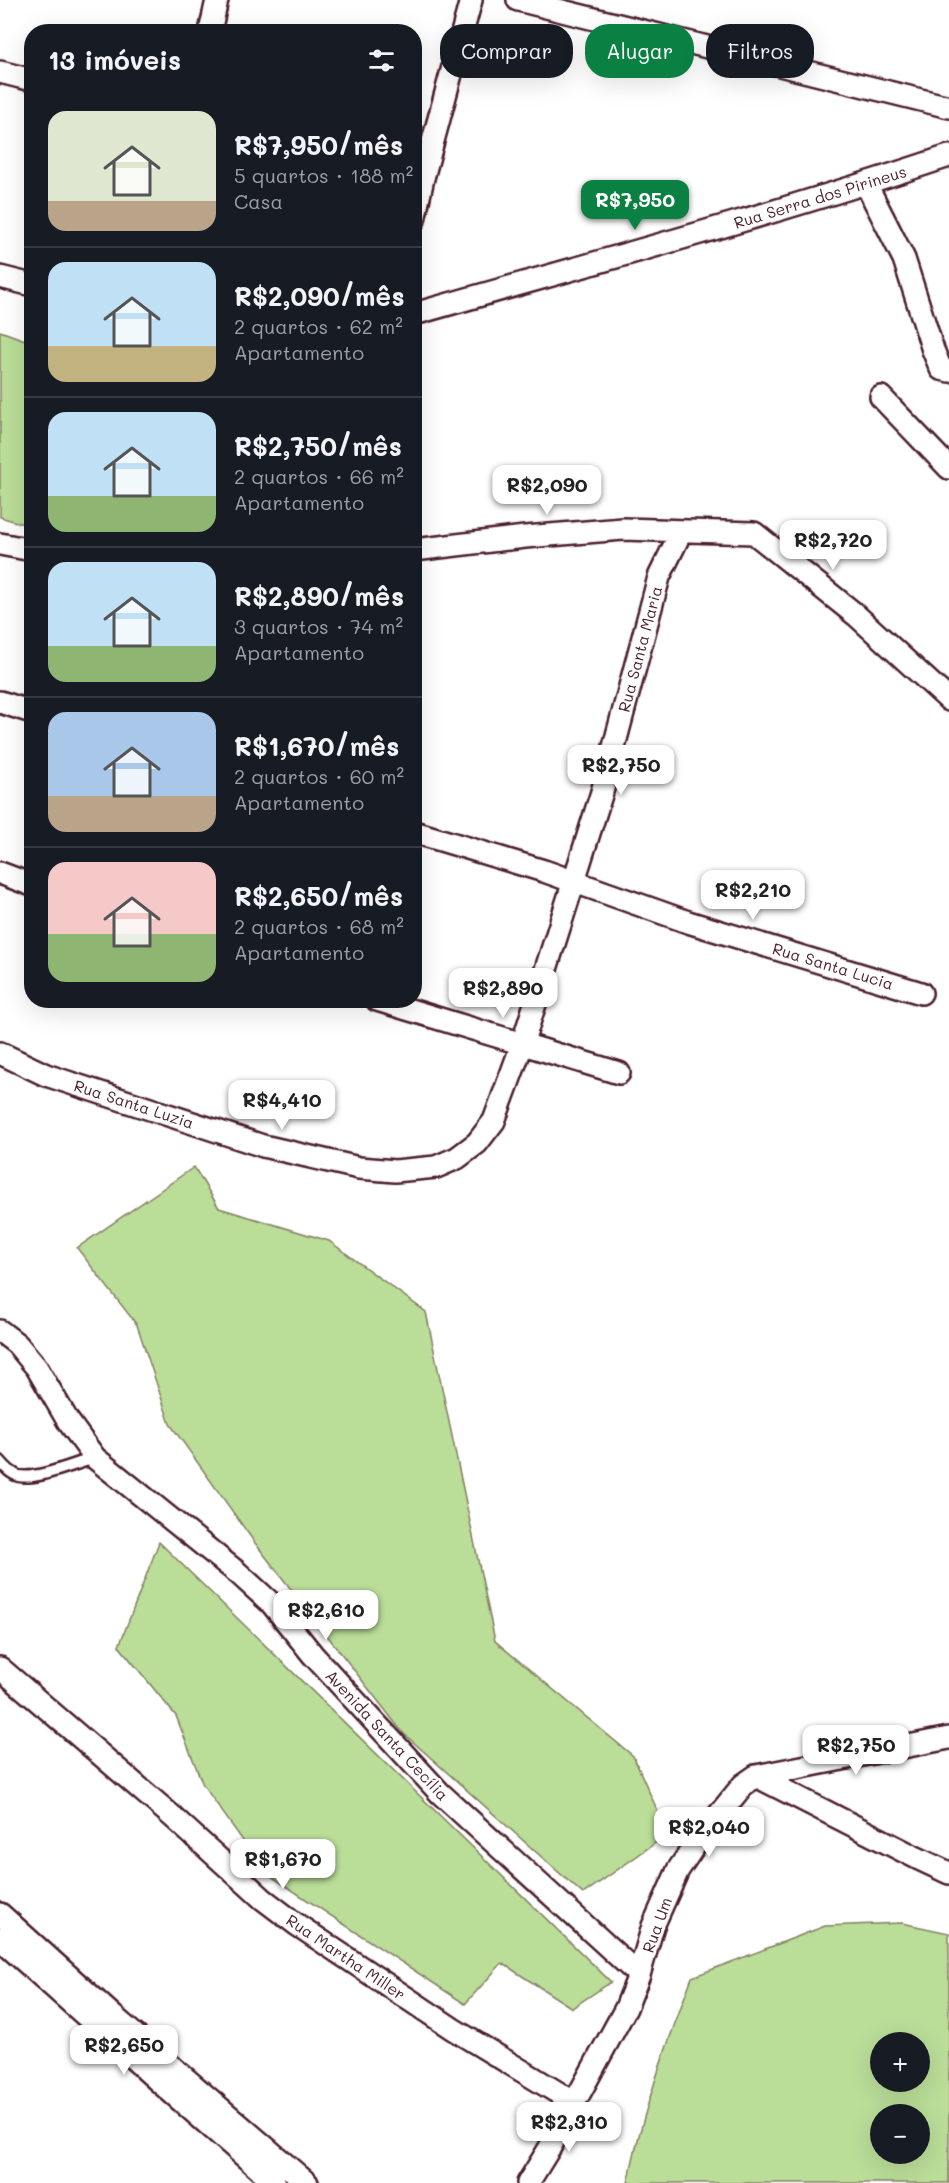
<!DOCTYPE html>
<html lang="pt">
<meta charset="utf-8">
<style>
body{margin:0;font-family:Mali,sans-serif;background:#20242c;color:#f1f3f6;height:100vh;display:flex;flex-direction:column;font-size:22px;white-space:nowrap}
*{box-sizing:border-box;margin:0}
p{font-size:20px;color:#9ea1a6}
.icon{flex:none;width:33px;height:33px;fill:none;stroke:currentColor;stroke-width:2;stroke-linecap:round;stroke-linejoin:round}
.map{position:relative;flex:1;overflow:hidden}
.details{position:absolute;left:24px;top:24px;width:398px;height:984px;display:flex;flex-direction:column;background:#171b24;border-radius:24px;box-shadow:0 6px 24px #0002}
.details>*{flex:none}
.guide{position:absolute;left:440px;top:24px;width:418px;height:54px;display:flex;gap:12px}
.tools{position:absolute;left:870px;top:2032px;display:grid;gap:12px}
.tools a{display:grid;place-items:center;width:60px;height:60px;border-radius:50%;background:#171b24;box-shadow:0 6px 24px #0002;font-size:30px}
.price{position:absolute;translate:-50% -51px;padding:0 14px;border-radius:12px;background:#fff;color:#222;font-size:20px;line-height:39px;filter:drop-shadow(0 2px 3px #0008)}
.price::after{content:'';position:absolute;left:50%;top:36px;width:18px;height:14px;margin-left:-9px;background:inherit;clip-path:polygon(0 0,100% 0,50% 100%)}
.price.selected{background:#0b8043;color:#fff}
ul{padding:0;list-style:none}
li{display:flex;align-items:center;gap:18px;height:150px;padding:0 24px}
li+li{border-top:2px solid #363941}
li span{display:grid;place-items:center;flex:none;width:168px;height:120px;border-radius:18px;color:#555}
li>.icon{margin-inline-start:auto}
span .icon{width:72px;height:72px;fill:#fffc;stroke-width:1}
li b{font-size:26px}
h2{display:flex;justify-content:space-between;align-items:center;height:72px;padding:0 24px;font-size:26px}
.chip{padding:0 21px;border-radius:24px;background:#171b24;box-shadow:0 6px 24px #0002;font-size:21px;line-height:54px}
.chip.selected{background:#0b8043;color:#fff}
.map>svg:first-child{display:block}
</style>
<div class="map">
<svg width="949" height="2183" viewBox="0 0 949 2183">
<rect width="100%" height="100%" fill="#fff"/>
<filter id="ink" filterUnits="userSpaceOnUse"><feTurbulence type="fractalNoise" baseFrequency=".0167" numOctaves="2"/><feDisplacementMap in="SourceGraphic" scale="12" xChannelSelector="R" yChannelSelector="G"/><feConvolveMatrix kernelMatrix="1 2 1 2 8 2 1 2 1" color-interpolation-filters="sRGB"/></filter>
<g filter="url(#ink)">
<path fill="#badd98" stroke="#827e62" stroke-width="1.5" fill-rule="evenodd" d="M0 331 31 342 32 521 26 525 0 517Z
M194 1167 219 1208 329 1241 426 1312 495 1641 633 1756 668 1834 583 1894 403 1733 255 1543 170 1424 137 1325 77 1248Z
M159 1542 611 1982 572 2008 502 1963 465 2004 266 1873 203 1785 176 1716 119 1646Z
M902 1923 949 1933V2183H628C642 2112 667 2044 692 1977L825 1926ZM880 2043H920V2082H880ZM880 2115H920V2154H880Z"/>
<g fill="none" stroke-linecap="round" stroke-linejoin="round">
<g stroke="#4a1f2b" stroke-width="15">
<path id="lane" d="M0 1461C5 1467 11 1474 19 1476 37 1480 76 1463 95 1458"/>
</g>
<g stroke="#4a1f2b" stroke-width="26">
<path id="street" d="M518 0 949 107
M210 32 217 0
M0 72 32 80
M866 184 904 259 933 350 941 369 949 371
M414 220 423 178 471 0
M0 277 32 285
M414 314C593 263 773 215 949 156
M881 397 949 468
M0 544 32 550
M414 550 525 537 623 529 754 533 856 615 949 700
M0 702 32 712
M414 832 544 871 688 922 921 993
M0 873 32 885
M377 1000 619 1073
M0 1053 46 1075 263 1146 359 1168 395 1171 436 1167 457 1158 477 1143 494 1121 522 1045 602 792 659 577 681 532
M0 1331 17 1344 37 1368 68 1421 95 1458 238 1573 272 1604 313 1655 440 1793 639 1975
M0 1668 173 1817 263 1899 296 1924 453 2029 575 2103
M756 1776 949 1738
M0 1914 113 2016 307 2183
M0 1939 155 2078 275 2183
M528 2183 549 2149 626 2008 639 1975 653 1926 678 1870 699 1839 743 1785 756 1776 917 1858 949 1873"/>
</g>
<use href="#lane" stroke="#fff" stroke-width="10"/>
<use href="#street" stroke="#fff" stroke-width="21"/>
</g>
</g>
<g text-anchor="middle" stroke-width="5" stroke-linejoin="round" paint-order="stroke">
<g font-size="16" fill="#4a1f2b" stroke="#fff">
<text transform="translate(820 197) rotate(-17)" y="6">Rua Serra dos Pirineus</text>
<text transform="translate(640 649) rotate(-75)" y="6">Rua Santa Maria</text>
<text transform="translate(833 966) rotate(17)" y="6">Rua Santa Lucia</text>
<text transform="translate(134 1104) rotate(18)" y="6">Rua Santa Luzia</text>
<text transform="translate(387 1735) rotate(47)" y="6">Avenida Santa Cecília</text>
<text transform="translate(657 1925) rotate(-70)" y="6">Rua Um</text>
<text transform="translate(346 1957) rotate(34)" y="6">Rua Martha Miller</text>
</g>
</g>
</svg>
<div class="tools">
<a>+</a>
<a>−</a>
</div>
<b class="price selected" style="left:635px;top:231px">R$7,950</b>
<b class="price" style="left:547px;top:516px">R$2,090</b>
<b class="price" style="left:833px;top:571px">R$2,720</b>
<b class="price" style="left:621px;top:796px">R$2,750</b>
<b class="price" style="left:753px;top:921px">R$2,210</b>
<b class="price" style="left:503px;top:1019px">R$2,890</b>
<b class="price" style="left:282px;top:1131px">R$4,410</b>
<b class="price" style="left:326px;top:1641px">R$2,610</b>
<b class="price" style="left:856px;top:1776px">R$2,750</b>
<b class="price" style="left:709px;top:1858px">R$2,040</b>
<b class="price" style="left:283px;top:1890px">R$1,670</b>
<b class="price" style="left:124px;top:2076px">R$2,650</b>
<b class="price" style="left:569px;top:2153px">R$2,310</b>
<div class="guide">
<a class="chip">Comprar</a>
<a class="chip selected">Alugar</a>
<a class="chip">Filtros</a>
</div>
<section class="details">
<h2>13 imóveis<svg class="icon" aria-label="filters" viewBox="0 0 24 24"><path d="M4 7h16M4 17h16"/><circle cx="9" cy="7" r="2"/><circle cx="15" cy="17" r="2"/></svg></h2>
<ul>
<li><span style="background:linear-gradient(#dfe7d0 75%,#b9a48a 0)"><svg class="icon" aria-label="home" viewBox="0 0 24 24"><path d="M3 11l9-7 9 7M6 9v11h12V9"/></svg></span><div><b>R$7,950/mês</b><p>5 quartos · 188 m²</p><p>Casa</p></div></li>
<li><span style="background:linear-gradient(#bfe0f5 70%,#c2b280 0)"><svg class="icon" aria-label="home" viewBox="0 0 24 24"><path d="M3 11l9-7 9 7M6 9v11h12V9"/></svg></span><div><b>R$2,090/mês</b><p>2 quartos · 62 m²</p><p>Apartamento</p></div></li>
<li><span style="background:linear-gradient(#bfe0f5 70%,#8fb573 0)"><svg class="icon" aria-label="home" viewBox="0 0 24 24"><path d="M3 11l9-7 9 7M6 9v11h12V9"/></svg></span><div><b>R$2,750/mês</b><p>2 quartos · 66 m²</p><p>Apartamento</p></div></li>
<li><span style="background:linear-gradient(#bfe0f5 70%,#8fb573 0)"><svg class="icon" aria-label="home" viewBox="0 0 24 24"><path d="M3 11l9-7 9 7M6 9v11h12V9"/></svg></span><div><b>R$2,890/mês</b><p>3 quartos · 74 m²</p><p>Apartamento</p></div></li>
<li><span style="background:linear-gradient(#a9c7e8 70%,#b9a48a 0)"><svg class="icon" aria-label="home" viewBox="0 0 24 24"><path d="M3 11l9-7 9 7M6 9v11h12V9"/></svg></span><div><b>R$1,670/mês</b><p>2 quartos · 60 m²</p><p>Apartamento</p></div></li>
<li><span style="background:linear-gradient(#f6c9c9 60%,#8fb573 0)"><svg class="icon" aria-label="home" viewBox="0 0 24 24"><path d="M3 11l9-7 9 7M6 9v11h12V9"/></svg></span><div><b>R$2,650/mês</b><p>2 quartos · 68 m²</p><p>Apartamento</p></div></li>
</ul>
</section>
</div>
